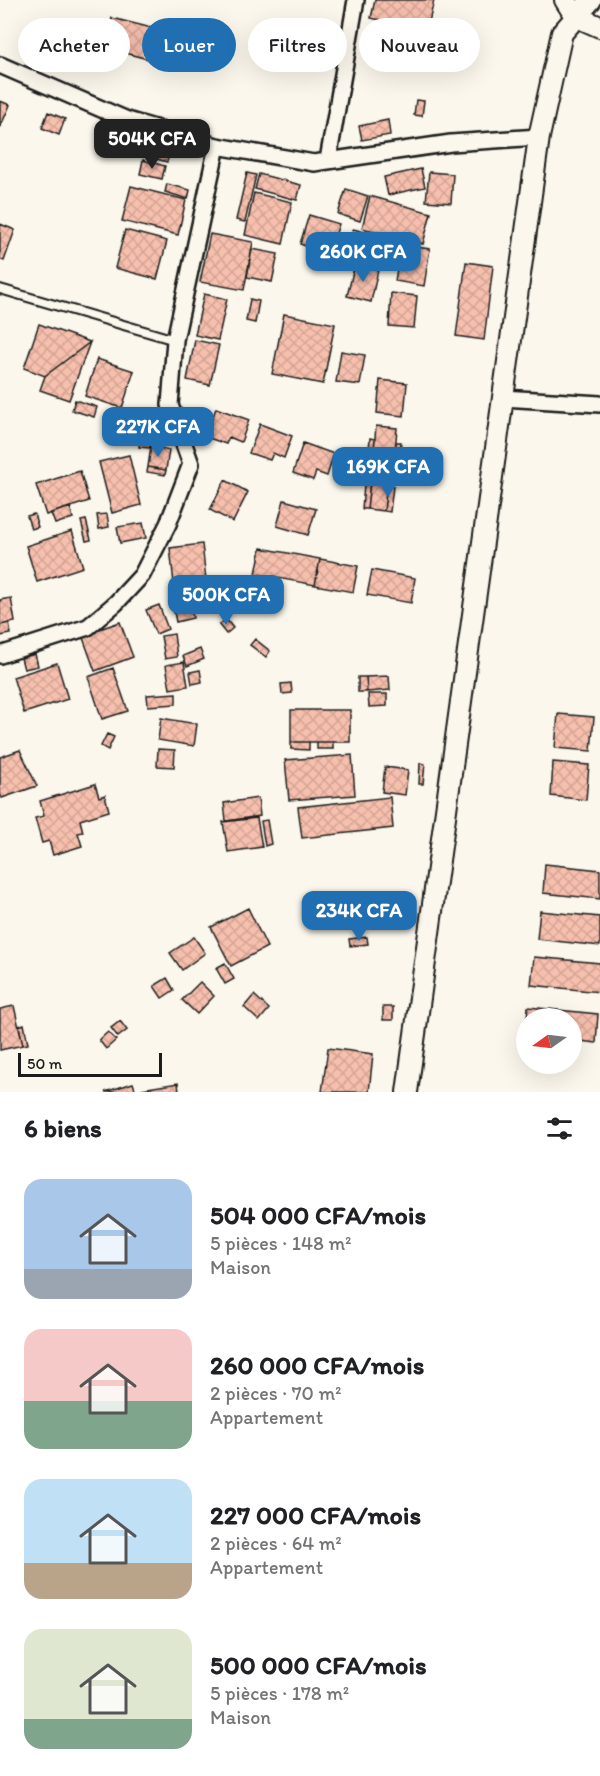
<!DOCTYPE html>
<html lang="fr">
<meta charset="utf-8">
<style>
body{margin:0;font-family:Itim,sans-serif;background:#f6f6f6;color:#202124;height:100vh;display:flex;flex-direction:column;font-size:22px;white-space:nowrap}
*{box-sizing:border-box;margin:0}
p{font-size:20px;color:#757577}
.icon{flex:none;width:33px;height:33px;fill:none;stroke:currentColor;stroke-width:2;stroke-linecap:round;stroke-linejoin:round}
.map{position:relative;height:1092px;overflow:hidden}
.sheet{display:flex;flex-direction:column;background:#fff;flex:1}
.sheet>*{flex:none}
.hud{position:absolute;left:18px;top:18px;width:564px;height:54px;display:flex;gap:12px}
.needle{width:39px;rotate:256deg}
.fabs{position:absolute;left:516px;top:1008px;display:grid;gap:12px}
.fabs a{display:grid;place-items:center;width:66px;height:66px;border-radius:50%;background:#fff;box-shadow:0 6px 24px #0002;font-size:30px}
.scale{position:absolute;left:18px;bottom:15px;width:144px;box-sizing:border-box;padding-left:6px;border:3px solid #1c1c1c;border-top:0;font-size:16px;line-height:21px;white-space:nowrap;color:#1c1c1c;-webkit-text-stroke:4px #fbf7ec;paint-order:stroke}
.price{position:absolute;translate:-50% -51px;padding:0 14px;border-radius:12px;background:#1f6fb2;color:#fff;font-size:20px;line-height:39px;filter:drop-shadow(0 2px 3px #0008)}
.price::after{content:'';position:absolute;left:50%;top:36px;width:18px;height:14px;margin-left:-9px;background:inherit;clip-path:polygon(0 0,100% 0,50% 100%)}
.price.current{background:#222;color:#fff}
ul{padding:0;list-style:none}
li{display:flex;align-items:center;gap:18px;height:150px;padding:0 24px}
li span{display:grid;place-items:center;flex:none;width:168px;height:120px;border-radius:18px;color:#555}
li>.icon{margin-inline-start:auto}
span .icon{width:72px;height:72px;fill:#fffc;stroke-width:1}
li b{font-size:26px}
h2{display:flex;justify-content:space-between;align-items:center;height:72px;padding:0 24px;font-size:26px}
.chip{padding:0 21px;border-radius:27px;background:#fff;box-shadow:0 6px 24px #0002;font-size:21px;line-height:54px}
.chip.current{background:#1f6fb2;color:#fff}
.map>svg:first-child{display:block}
</style>
<div class="map">
<svg width="600" height="1092" viewBox="0 0 600 1092">
<defs>
<pattern id="building-cross-hatch" width="8" height="8" patternUnits="userSpaceOnUse" patternTransform="scale(1.5)"><rect width="8" height="8" fill="#f7bfad"/><path d="M0 0l8 8M0 8l8-8" fill="none" stroke="#d3a494"/></pattern>
</defs>
<rect width="100%" height="100%" fill="#fbf7ec"/>
<filter id="ink" filterUnits="userSpaceOnUse"><feTurbulence type="fractalNoise" baseFrequency=".0167" numOctaves="2"/><feDisplacementMap in="SourceGraphic" scale="12" xChannelSelector="R" yChannelSelector="G"/><feConvolveMatrix kernelMatrix="1 2 1 2 8 2 1 2 1" color-interpolation-filters="sRGB"/></filter>
<g filter="url(#ink)">
<path fill="url(#building-cross-hatch)" stroke="#1c1c1c" stroke-width="1.5" d="M375 0H434L427 31 371 18Z
M112 18 156 29 148 59 105 48Z
M411 28 427 31 423 48 408 45Z
M374 41 385 44 383 54 371 51Z
M416 100 424 101 422 116 414 115Z
M0 101 10 105 0 128Z
M48 112 65 119 59 135 42 128Z
M388 120 390 135 362 140 359 126Z
M146 144 170 151 167 162 143 155Z
M143 160 165 166 162 179 140 174Z
M421 169 425 187 388 195 384 177Z
M429 172 453 174 451 203 426 201Z
M247 173 256 175 245 222 236 220Z
M259 174 301 185 297 200 255 189Z
M167 184 190 190 188 199 165 192Z
M131 186 186 200 178 235 122 221Z
M346 189 368 196 360 221 338 214Z
M254 193 292 202 283 244 245 235Z
M370 196 431 213 423 244 362 228Z
M309 215 339 224 329 254 300 244Z
M0 224 15 230 4 261 0 259Z
M353 229 384 237 376 266 345 258Z
M125 230 167 241 157 279 115 268Z
M210 234 253 242 244 290 200 282Z
M401 245 430 249 424 286 395 281Z
M252 249 278 254 272 282 247 277Z
M466 262 493 266 484 340 456 336Z
M355 264 378 270 371 302 347 296Z
M391 293 417 296 414 328 389 326Z
M204 294 227 299 218 340 195 335Z
M250 299 259 301 255 323 246 321Z
M284 314 335 324 323 384 272 374Z
M39 324 90 342 45 376 24 368Z
M195 340 219 345 210 385 187 380Z
M90 342 69 400 40 390 45 376Z
M341 351 365 355 360 385 336 382Z
M97 359 134 371 122 408 85 396Z
M380 380 407 383 404 416 377 413Z
M75 400 97 407 94 417 72 410Z
M216 408 249 420 241 442 229 437 226 444 206 437Z
M260 424 292 436 284 458 273 453 270 460 249 453Z
M376 426 397 428 394 464 373 462Z
M141 432 151 433 150 448 139 447Z
M370 438 375 439 373 462 368 461Z
M396 442H401L399 464H394Z
M303 443 334 454 327 476 316 472 313 480 293 473Z
M151 446 169 450 166 470 148 467Z
M129 455 141 505 112 513 99 462Z
M148 467 166 470 165 475 147 472Z
M80 471 89 501 46 515 36 485Z
M371 471 388 473 384 511 367 509Z
M365 473 371 474 367 509H362Z
M225 480 248 492 233 522 210 510Z
M387 485 393 486 390 512 384 511Z
M284 500 316 509 308 535 277 526Z
M70 507 73 518 55 524 51 513Z
M34 514 38 527 31 529 27 516Z
M107 514 109 527 99 529 97 515Z
M86 520 91 540 86 541 81 521Z
M143 523 146 538 120 543 117 527Z
M72 531 83 567 37 582 26 546Z
M202 544 208 597 176 601 170 548Z
M261 548 320 559 315 585 256 574Z
M320 559 358 566 353 592 315 585Z
M372 570 415 578 411 603 367 595Z
M11 598 15 622 0 625V600Z
M190 603 193 618 176 622 173 607Z
M159 605 168 629 156 634 146 610Z
M226 619 233 628 226 634 219 625Z
M120 622 133 657 95 671 82 635Z
M9 623 11 634 0 636V625Z
M174 634 177 657 165 659 161 636Z
M255 639 270 651 266 657 250 645Z
M200 649 204 659 187 666 183 656Z
M35 654 38 666 24 669 21 658Z
M184 662 188 686 170 689 166 665Z
M57 663 68 699 24 713 13 677Z
M113 668 128 711 102 719 88 677Z
M200 670 202 682 192 684 190 672Z
M389 676 390 690 367 692 366 677Z
M358 677H366L367 692H358Z
M291 683 292 693 282 694 281 684Z
M176 693V704L148 706 147 695Z
M368 694H387V706L369 707Z
M291 710H350V742H291Z
M558 714 594 717 591 751 555 748Z
M161 718 197 724 194 746 158 740Z
M107 734 114 737 108 750 101 746Z
M291 742H309V750L291 749Z
M317 742H333V749H317Z
M158 749 175 750 174 767 157 766Z
M20 750 37 786 2 798 0 794V757Z
M352 755 355 795 289 800 285 760Z
M553 762 589 765 586 800 551 796Z
M420 763 425 764 423 784H419Z
M385 767 408 770 405 795 382 792Z
M95 784 99 797 105 795 109 811 80 820 83 832 78 833 82 846 53 855 49 841 42 843 35 818 44 816 40 801Z
M390 797 393 828 302 838 298 807Z
M258 798 260 816 226 821 224 803Z
M257 818 262 847 228 852 223 822Z
M267 820 271 844 265 846 261 821Z
M545 864 600 870V899L543 893Z
M248 908 267 947 231 966 211 927Z
M540 911 600 917V946L537 939Z
M194 937 205 953 182 970 170 953Z
M367 937 368 944 350 946 349 939Z
M534 957 600 963V992L531 985Z
M225 963 234 979 225 984 216 968Z
M167 978 174 990 162 998 154 986Z
M200 982 214 996 197 1014 182 1000Z
M254 995 269 1009 259 1021 244 1007Z
M14 1006 23 1045 0 1050V1009Z
M383 1007H393V1020H383Z
M528 1007 598 1014 596 1043 572 1040V1018H527Z
M120 1021 127 1030 118 1037 111 1028Z
M24 1024 28 1044 23 1045 19 1026Z
M108 1032 116 1040 106 1049 99 1040Z
M328 1048 373 1054 369 1092H322Z
M133 1083 136 1092H105Z
M178 1083 179 1092H142V1089Z"/>
<g fill="none" stroke-linecap="round" stroke-linejoin="round">
<g stroke="#1c1c1c" stroke-width="12">
<path id="service" d="M0 289 175 340"/>
</g>
<g stroke="#1c1c1c" stroke-width="20">
<path id="minor" d="M0 65 127 120 217 146 314 163 451 143 539 137
M328 160 356 0
M503 398 600 404
M0 655 88 627 116 603 142 575 168 524 191 464 170 405 175 340 217 146"/>
</g>
<g stroke="#1c1c1c" stroke-width="24">
<path id="tertiary" d="M565 0 575 16 600 27
M407 1092 539 137 562 33 591 0"/>
</g>
<use href="#service" stroke="#fbf7ec" stroke-width="8"/>
<use href="#minor" stroke="#fbf7ec" stroke-width="15"/>
<use href="#tertiary" stroke="#fbf7ec" stroke-width="20"/>
</g>
</g>
</svg>
<div class="fabs">
<a><svg class="needle" viewBox="-14 -14 28 28"><path d="M0-13l5 13h-10z" fill="#e53935"/><path d="M0 13l5-13h-10z" fill="#757577"/></svg></a>
</div>
<div class="scale">50 m</div>
<b class="price current" style="left:152px;top:170px">504K CFA</b>
<b class="price" style="left:363px;top:283px">260K CFA</b>
<b class="price" style="left:158px;top:458px">227K CFA</b>
<b class="price" style="left:388px;top:498px">169K CFA</b>
<b class="price" style="left:226px;top:626px">500K CFA</b>
<b class="price" style="left:359px;top:942px">234K CFA</b>
<div class="hud">
<a class="chip">Acheter</a>
<a class="chip current">Louer</a>
<a class="chip">Filtres</a>
<a class="chip">Nouveau</a>
</div>
</div>
<section class="sheet">
<h2>6 biens<svg class="icon" aria-label="filters" viewBox="0 0 24 24"><path d="M4 7h16M4 17h16"/><circle cx="9" cy="7" r="2"/><circle cx="15" cy="17" r="2"/></svg></h2>
<ul>
<li><span style="background:linear-gradient(#a9c7e8 75%,#9aa5b1 0)"><svg class="icon" aria-label="home" viewBox="0 0 24 24"><path d="M3 11l9-7 9 7M6 9v11h12V9"/></svg></span><div><b>504 000 CFA/mois</b><p>5 pièces · 148 m²</p><p>Maison</p></div></li>
<li><span style="background:linear-gradient(#f6c9c9 60%,#7fa58c 0)"><svg class="icon" aria-label="home" viewBox="0 0 24 24"><path d="M3 11l9-7 9 7M6 9v11h12V9"/></svg></span><div><b>260 000 CFA/mois</b><p>2 pièces · 70 m²</p><p>Appartement</p></div></li>
<li><span style="background:linear-gradient(#bfe0f5 70%,#b9a48a 0)"><svg class="icon" aria-label="home" viewBox="0 0 24 24"><path d="M3 11l9-7 9 7M6 9v11h12V9"/></svg></span><div><b>227 000 CFA/mois</b><p>2 pièces · 64 m²</p><p>Appartement</p></div></li>
<li><span style="background:linear-gradient(#dfe7d0 75%,#7fa58c 0)"><svg class="icon" aria-label="home" viewBox="0 0 24 24"><path d="M3 11l9-7 9 7M6 9v11h12V9"/></svg></span><div><b>500 000 CFA/mois</b><p>5 pièces · 178 m²</p><p>Maison</p></div></li>
</ul>
</section>
